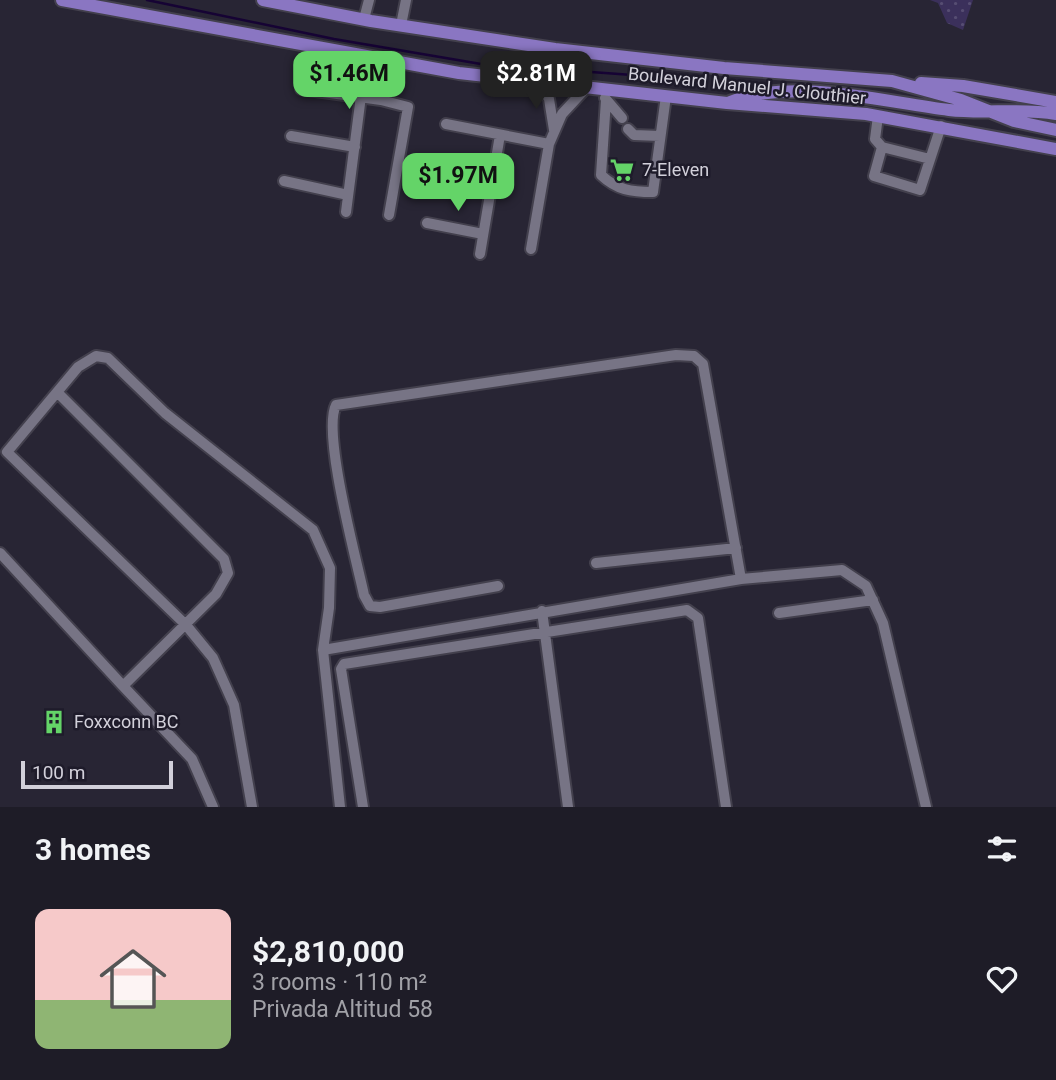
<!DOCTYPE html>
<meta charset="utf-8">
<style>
body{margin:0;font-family:Roboto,sans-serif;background:#2b2933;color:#f1f3f6;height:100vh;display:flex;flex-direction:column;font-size:26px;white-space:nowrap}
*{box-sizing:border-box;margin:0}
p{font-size:23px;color:#a1a1a7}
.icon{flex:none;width:38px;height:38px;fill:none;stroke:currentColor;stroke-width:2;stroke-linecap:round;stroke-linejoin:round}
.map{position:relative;height:807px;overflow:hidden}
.sheet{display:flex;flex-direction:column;background:#1e1c27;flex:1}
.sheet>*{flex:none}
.scale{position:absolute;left:21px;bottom:18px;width:152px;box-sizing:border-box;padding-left:7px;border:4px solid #d2d0da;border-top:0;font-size:19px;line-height:24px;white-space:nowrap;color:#d2d0da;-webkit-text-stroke:5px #1e1b2a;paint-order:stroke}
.price{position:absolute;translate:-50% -60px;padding:0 16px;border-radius:14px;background:#64d468;color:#111;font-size:23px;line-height:46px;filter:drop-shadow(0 2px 4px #0008)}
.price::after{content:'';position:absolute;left:50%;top:42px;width:21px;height:16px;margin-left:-10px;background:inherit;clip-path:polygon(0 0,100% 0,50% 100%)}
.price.on{background:#222;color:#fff}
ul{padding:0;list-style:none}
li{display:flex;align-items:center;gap:21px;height:175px;padding:0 35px}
li span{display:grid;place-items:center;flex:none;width:196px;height:140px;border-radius:14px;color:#555}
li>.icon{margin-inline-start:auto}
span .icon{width:84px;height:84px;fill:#fffc;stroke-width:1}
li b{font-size:30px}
h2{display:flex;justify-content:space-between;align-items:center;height:84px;padding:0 35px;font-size:30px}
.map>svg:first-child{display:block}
</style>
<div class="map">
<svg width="1056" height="807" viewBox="0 0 1056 807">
<defs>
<pattern id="grass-dots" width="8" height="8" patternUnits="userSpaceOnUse" patternTransform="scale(1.75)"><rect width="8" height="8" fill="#3b305b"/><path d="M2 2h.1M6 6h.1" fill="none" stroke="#564d72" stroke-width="1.8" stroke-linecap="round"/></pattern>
</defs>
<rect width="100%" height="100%" fill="#282534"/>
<path fill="url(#grass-dots)" d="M930 0H973L963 30 947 23 938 3Z"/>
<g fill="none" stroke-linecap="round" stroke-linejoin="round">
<path stroke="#160334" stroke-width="2.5" d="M147 0 334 39 481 64 688 79"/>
<g stroke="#43404d" stroke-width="14">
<path id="minor" d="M364 19 369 0
M401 25 406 0
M354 56 371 98
M539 82 549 99 554 130
M301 89 381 100 408 107 389 215
M371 98 394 63
M605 98 622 118
M606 100 601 175C617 190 631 192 653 192L666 96
M878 116 875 139 882 147 930 159
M446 124 549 144
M628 129 634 135 660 136
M291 136 355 147
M882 147 874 176 920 190 941 126
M434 178 491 186
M284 181 348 195
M346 212 361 96
M427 223 483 234
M531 249 549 144 562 114 587 87
M480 254 500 135
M57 392 224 559 228 573 216 594 123 686 192 759 213 807
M0 553 123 686
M596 563 736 548
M498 586 380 607 370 606 364 595C356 558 322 432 336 405L676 355 694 356 703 364 741 579
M542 611 568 807
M779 613 873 600
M252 807 234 705 213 658 186 625 7 452 78 367 96 356 108 358 165 413 313 530 330 568 329 608 323 650
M340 807 323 650 741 579 842 570 866 586 883 623 926 807
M363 807 341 669 344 664 687 610 698 618 726 807"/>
</g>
<g stroke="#43404d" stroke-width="16">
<path id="major" d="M62 0 459 73 727 103 866 114 1056 149
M263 0 371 21 555 49 724 68 892 81 961 100 1014 121 1056 130
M921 83 963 86 1056 102
M730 102C794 77 882 102 949 110 984 114 1020 108 1056 114"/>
</g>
<use href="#minor" stroke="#777485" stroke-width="10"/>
<use href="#major" stroke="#8a76c2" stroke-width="12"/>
</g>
<defs>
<g id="supermarket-bare" transform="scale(1.89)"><path d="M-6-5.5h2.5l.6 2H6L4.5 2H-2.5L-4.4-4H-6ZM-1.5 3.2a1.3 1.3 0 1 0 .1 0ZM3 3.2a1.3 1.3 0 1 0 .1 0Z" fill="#64d468" stroke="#1e1b2a" stroke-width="2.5" paint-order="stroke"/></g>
<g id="building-bare" transform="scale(1.89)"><path d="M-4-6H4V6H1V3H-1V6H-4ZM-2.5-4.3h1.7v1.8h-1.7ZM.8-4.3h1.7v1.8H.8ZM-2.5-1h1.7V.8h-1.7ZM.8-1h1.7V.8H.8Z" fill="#64d468" stroke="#1e1b2a" stroke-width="2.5" paint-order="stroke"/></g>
</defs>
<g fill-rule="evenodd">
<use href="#supermarket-bare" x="622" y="170"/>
<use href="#building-bare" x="54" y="722"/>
</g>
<g text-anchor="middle" stroke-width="5" stroke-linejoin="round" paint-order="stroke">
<g font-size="18" fill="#d2d0da" stroke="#1e1b2a">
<text transform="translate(747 86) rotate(6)" y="6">Boulevard Manuel J. Clouthier</text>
</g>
<g font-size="18" fill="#d2d0da" stroke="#1e1b2a" text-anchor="start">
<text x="642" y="176">7-Eleven</text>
<text x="74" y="728">Foxxconn BC</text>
</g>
</g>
</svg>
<div class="scale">100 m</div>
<b class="price" style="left:349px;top:111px">$1.46M</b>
<b class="price on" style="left:536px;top:111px">$2.81M</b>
<b class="price" style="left:458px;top:213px">$1.97M</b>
</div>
<section class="sheet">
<h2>3 homes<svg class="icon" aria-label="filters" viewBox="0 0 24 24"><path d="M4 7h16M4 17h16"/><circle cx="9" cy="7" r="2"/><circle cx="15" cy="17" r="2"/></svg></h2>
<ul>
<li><span style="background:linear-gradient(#f6c9c9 65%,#8fb573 0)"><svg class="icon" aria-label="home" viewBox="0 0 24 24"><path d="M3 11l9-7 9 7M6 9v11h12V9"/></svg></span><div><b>$2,810,000</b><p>3 rooms · 110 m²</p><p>Privada Altitud 58</p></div><svg class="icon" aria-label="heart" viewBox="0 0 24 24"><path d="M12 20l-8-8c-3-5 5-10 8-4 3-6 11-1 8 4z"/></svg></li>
</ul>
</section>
